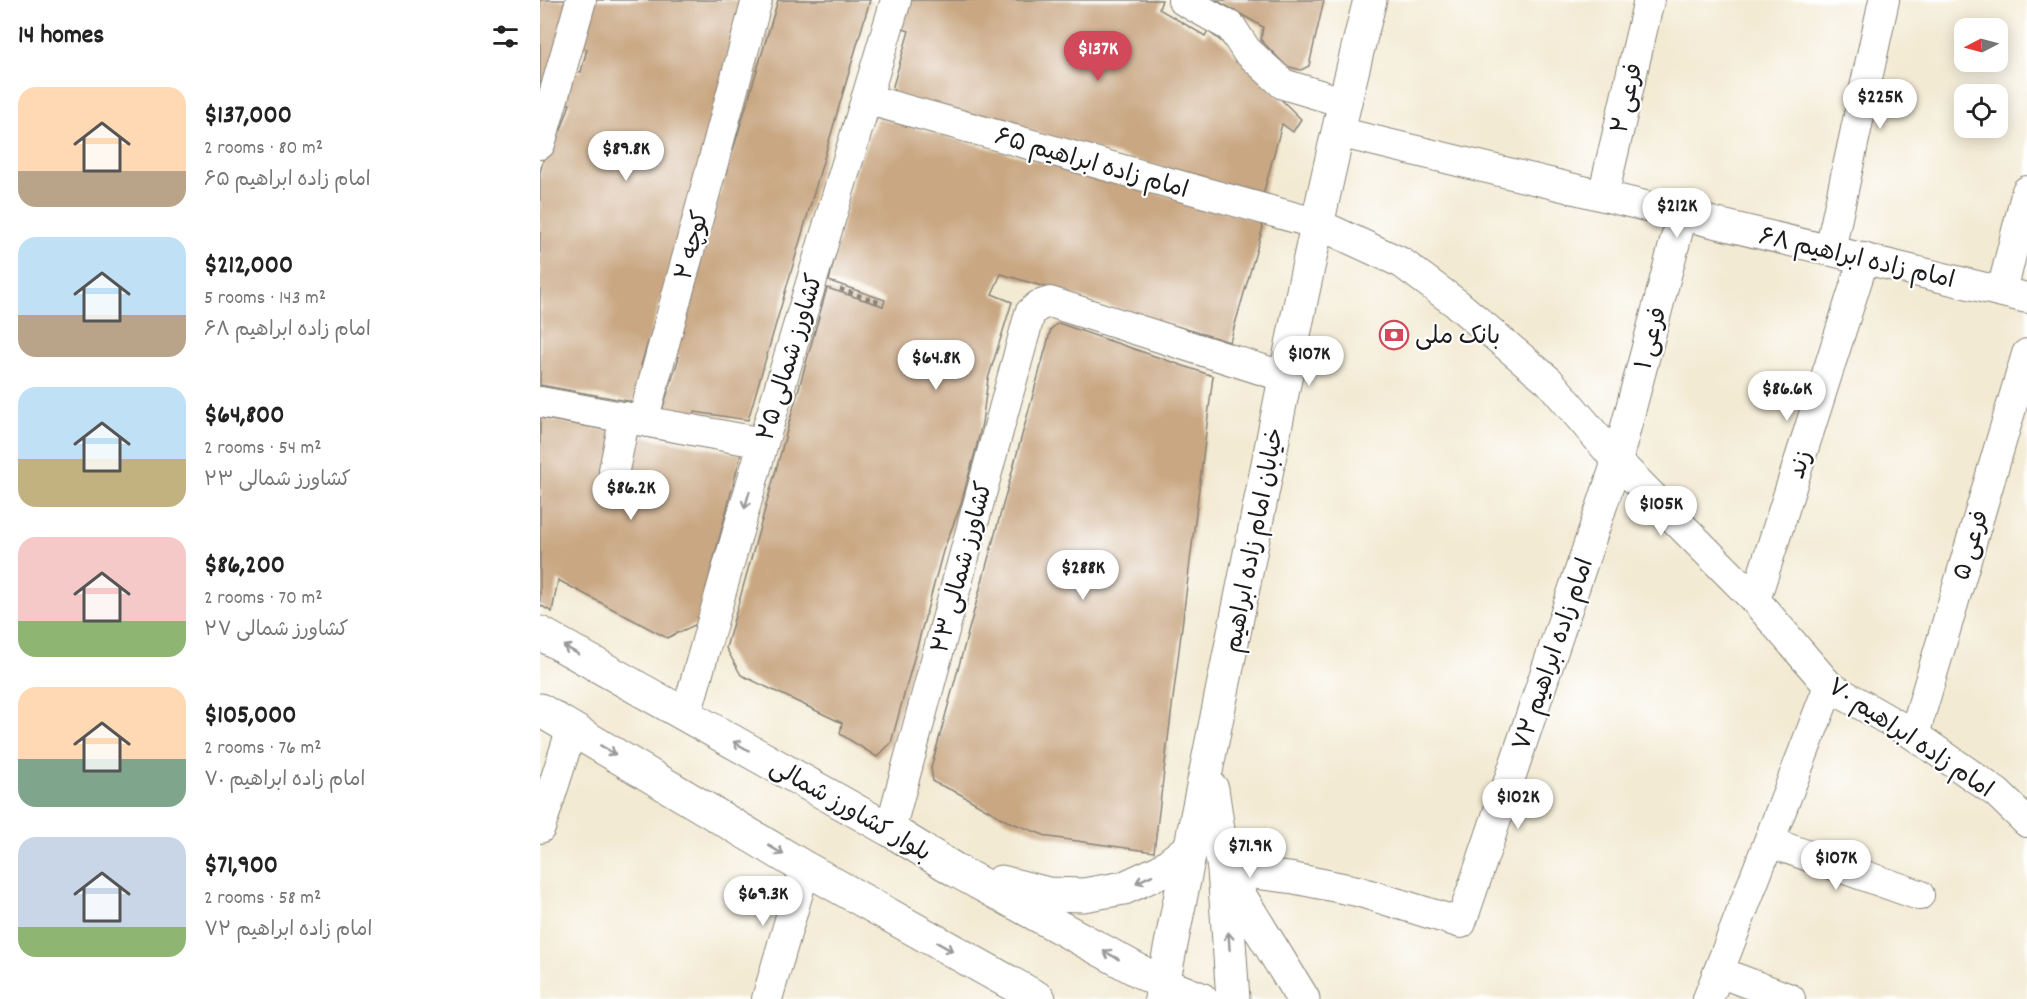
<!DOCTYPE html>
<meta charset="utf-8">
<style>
body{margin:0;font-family:Dekko,"Playpen Sans Arabic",sans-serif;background:#f6f6f6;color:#222;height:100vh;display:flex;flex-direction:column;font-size:22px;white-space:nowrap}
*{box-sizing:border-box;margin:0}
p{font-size:20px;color:#767676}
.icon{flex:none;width:33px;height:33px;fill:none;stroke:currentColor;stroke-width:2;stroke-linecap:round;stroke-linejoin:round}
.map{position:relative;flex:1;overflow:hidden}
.side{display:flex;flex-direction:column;background:#fff;width:540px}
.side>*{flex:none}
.needle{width:39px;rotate:264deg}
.buttons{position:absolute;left:1414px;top:18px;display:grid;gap:12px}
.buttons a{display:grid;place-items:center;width:54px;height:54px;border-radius:12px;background:#fff;box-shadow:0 3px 15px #0003;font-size:30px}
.price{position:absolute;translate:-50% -51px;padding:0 14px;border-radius:21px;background:#fff;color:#222;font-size:20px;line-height:39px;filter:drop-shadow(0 2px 3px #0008)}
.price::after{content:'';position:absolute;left:50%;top:36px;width:18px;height:14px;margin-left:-9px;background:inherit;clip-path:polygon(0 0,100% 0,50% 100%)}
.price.active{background:#d1495b;color:#fff}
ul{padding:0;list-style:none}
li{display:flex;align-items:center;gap:18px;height:150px;padding:0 18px}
li span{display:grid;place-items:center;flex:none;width:168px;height:120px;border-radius:18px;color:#555}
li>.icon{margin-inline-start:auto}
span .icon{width:72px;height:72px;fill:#fffc;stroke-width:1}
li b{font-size:26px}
h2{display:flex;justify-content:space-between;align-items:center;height:72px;padding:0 18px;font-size:26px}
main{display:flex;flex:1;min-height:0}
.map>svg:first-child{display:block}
</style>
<main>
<section class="side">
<h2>14 homes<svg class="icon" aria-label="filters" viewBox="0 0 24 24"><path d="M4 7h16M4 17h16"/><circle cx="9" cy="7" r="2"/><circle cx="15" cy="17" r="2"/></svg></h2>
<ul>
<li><span style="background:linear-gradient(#ffd9b3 70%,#b9a48a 0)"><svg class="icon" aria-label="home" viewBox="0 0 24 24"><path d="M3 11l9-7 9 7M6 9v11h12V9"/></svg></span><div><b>$137,000</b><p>2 rooms · 80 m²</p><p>امام زاده ابراهیم ۶۵</p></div></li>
<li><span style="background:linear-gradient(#bfe0f5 65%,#b9a48a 0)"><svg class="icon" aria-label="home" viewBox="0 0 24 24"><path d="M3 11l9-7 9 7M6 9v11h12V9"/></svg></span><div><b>$212,000</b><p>5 rooms · 143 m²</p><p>امام زاده ابراهیم ۶۸</p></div></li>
<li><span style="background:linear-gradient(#bfe0f5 60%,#c2b280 0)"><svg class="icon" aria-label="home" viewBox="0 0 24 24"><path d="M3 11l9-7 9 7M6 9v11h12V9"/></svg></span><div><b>$64,800</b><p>2 rooms · 54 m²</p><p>کشاورز شمالی ۲۳</p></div></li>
<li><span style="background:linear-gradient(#f6c9c9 70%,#8fb573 0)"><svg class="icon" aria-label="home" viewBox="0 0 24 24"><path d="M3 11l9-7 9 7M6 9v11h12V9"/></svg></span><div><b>$86,200</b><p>2 rooms · 70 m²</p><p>کشاورز شمالی ۲۷</p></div></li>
<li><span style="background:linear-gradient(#ffd9b3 60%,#7fa58c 0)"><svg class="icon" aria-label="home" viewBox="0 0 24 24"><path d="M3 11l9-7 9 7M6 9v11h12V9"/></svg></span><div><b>$105,000</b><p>2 rooms · 76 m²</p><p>امام زاده ابراهیم ۷۰</p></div></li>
<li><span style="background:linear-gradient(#c9d6e8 75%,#8fb573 0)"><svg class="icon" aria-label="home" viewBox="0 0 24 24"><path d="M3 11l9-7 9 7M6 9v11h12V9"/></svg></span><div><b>$71,900</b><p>2 rooms · 58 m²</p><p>امام زاده ابراهیم ۷۲</p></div></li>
</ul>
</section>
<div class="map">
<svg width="1487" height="999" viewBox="0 0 1487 999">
<rect width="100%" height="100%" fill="#fff"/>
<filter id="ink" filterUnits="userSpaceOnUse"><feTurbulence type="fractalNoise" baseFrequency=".0167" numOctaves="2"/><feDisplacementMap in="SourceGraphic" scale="12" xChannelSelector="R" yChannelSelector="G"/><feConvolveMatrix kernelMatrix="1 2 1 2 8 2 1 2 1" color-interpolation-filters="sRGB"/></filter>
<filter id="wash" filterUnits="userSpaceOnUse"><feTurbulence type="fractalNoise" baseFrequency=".008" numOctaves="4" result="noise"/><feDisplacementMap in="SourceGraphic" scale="24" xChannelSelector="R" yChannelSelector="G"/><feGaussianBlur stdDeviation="1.35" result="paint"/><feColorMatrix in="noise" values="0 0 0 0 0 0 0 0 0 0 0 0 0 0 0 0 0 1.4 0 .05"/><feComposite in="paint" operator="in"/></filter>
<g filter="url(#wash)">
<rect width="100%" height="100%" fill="#f3ead3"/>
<g id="blocks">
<path fill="#c9a783" d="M0 0H32L0 110Z
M53 0H213L101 365 109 366 99 403 0 385V172L12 128 21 130 30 104 23 103 32 70 41 72 47 49 39 47Z
M238 0H330L208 420 155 412 152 419 122 410 139 357 131 356Z
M371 0H622L619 9 665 36 668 31 687 46 761 119 753 132 742 124 723 195 355 94 353 86 369 31 360 28Z
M676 0H784L769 66 761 70 746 66 721 40 723 27Z
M337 118 720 221 723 227 690 342 461 274 452 294 472 302 448 379 442 423 436 449 420 507 403 551 351 743 337 757 300 734 302 723 201 675 186 648 287 288 343 306 345 300 289 281 315 172Z
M518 323 673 376 614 852 509 837 467 821 418 793 393 782 391 768 511 329Z
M0 418 201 454 157 624 127 638 18 580 12 612 0 605Z"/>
</g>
</g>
<g filter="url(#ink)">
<use href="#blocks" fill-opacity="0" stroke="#888378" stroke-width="1.5"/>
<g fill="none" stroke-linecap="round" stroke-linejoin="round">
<g stroke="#888378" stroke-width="32">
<path id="minor" d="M643 0 691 27 706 50 743 84 803 102
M326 99 778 224 862 263 916 303 1009 381 1077 461 1215 600 1289 686 1374 735 1457 793 1487 822
M798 132 1487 298
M0 144 41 0
M1063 196 1109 0
M1290 250 1344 0
M1462 291 1487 191
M0 402 223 443
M103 421 217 0
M74 470 85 417
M1215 600 1324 258
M146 715 223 443 356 0
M1374 735 1487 354
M0 828 32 728
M350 830 490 313 498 306 510 302 745 377
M1229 842 1379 895
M684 870 752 878 817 891 921 923 1077 461 1142 215
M1179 972 1250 999
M227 999 265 868
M1168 999 1289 686"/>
</g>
<g stroke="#888378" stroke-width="35">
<path id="major" d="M0 633 350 830 417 871 623 984 661 999
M0 710 265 868 499 999
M672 789 684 870 693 999
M687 875 763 999
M461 882 508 894 543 895 584 888 621 871 652 846
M621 999 623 984C658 817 691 650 724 484 756 322 789 160 830 0"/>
</g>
<path stroke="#888378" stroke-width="4" stroke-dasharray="4.5 4.5" stroke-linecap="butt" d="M300 289 342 303"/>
<use href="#minor" stroke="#fff" stroke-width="30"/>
<use href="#major" stroke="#fff" stroke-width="33"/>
</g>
<defs><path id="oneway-shaft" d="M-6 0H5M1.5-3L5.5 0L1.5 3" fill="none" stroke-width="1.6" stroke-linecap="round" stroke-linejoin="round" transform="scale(1.5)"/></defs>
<g stroke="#999">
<use href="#oneway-shaft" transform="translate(207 500) rotate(106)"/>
<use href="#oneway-shaft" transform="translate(31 650) rotate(-151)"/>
<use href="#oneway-shaft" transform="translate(201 746) rotate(-150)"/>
<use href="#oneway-shaft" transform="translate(68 750) rotate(31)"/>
<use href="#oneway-shaft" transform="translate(236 850) rotate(31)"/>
<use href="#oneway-shaft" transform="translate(604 879) rotate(155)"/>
<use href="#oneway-shaft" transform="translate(689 941) rotate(-94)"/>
<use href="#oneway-shaft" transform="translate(405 947) rotate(29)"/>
<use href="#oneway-shaft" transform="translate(571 955) rotate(-151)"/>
</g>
</g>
<defs>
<g id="bank-ring" transform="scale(1.5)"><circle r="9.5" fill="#fff" stroke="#d1495b" stroke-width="1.5"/><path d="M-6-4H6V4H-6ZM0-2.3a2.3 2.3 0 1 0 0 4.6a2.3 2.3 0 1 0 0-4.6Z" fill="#d1495b"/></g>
</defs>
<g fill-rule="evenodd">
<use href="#bank-ring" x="854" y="335"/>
</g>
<g text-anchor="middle" stroke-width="4.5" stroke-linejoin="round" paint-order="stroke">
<g font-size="24" fill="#1c1c1c" stroke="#fff">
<text transform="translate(1086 98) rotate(-77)" y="8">فرعی ۲</text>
<text transform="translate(552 162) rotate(16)" y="8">امام زاده ابراهیم ۶۵</text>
<text transform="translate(151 245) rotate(-75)" y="8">کوچه ۲</text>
<text transform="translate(1317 257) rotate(13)" y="8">امام زاده ابراهیم ۶۸</text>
<text transform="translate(1110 338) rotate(-75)" y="8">فرعی ۱</text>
<text transform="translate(249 357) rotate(-73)" y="8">کشاورز شمالی ۲۵</text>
<text transform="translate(1259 464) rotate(-72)" y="8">زند</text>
<text transform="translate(713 540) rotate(-79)" y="8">خیابان امام زاده ابراهیم</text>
<text transform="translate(1430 545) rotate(-73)" y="8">فرعی ۵</text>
<text transform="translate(421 567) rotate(-75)" y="8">کشاورز شمالی ۲۳</text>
<text transform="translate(1012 654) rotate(-71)" y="8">امام زاده ابراهیم ۷۲</text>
<text transform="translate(1371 737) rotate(34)" y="8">امام زاده ابراهیم ۷۰</text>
<text transform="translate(311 809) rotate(30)" y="8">بلوار کشاورز شمالی</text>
</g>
<g font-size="24" fill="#1c1c1c" stroke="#fff" text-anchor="start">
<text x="875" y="343">بانک ملی</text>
</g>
</g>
</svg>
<div class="buttons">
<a><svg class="needle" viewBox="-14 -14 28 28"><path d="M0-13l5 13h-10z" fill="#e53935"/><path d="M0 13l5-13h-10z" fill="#767676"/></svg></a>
<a><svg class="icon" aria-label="locate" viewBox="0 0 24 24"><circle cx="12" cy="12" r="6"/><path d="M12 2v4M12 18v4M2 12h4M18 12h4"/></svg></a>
</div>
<b class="price active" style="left:558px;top:82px">$137K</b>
<b class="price" style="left:1340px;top:130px">$225K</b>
<b class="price" style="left:86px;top:182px">$89.8K</b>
<b class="price" style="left:1137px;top:239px">$212K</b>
<b class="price" style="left:769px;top:387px">$107K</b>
<b class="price" style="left:396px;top:391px">$64.8K</b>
<b class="price" style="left:1247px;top:422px">$86.6K</b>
<b class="price" style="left:91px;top:521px">$86.2K</b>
<b class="price" style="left:1121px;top:537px">$105K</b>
<b class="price" style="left:543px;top:601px">$288K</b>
<b class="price" style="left:978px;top:830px">$102K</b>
<b class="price" style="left:710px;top:879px">$71.9K</b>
<b class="price" style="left:1296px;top:891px">$107K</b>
<b class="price" style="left:223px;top:927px">$69.3K</b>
</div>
</main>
